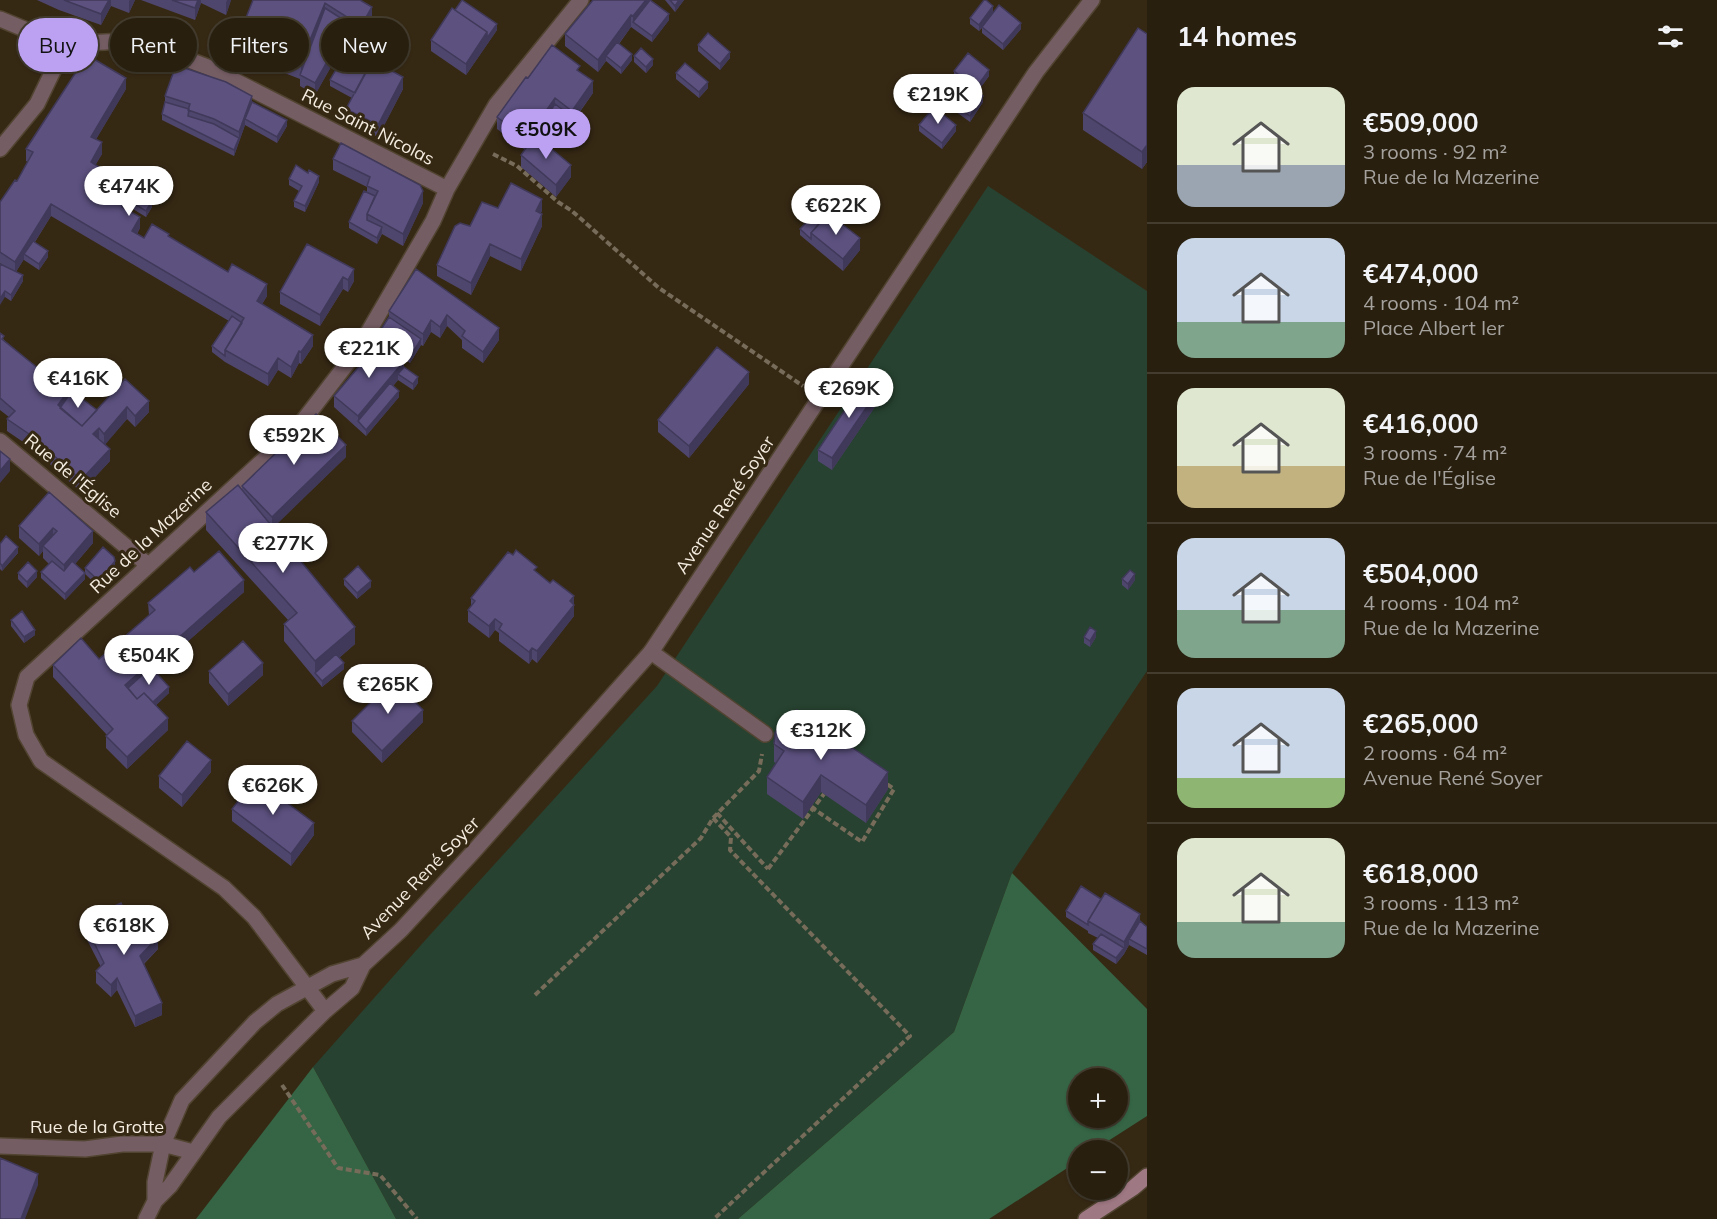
<!DOCTYPE html>
<meta charset="utf-8">
<style>
body{margin:0;font-family:Mulish,sans-serif;background:#302718;color:#f1f3f6;height:100vh;display:flex;flex-direction:column;font-size:22px;white-space:nowrap}
*{box-sizing:border-box;margin:0}
p{font-size:20px;color:#a5a29e}
.icon{flex:none;width:33px;height:33px;fill:none;stroke:currentColor;stroke-width:2;stroke-linecap:round;stroke-linejoin:round}
.map{position:relative;flex:1;overflow:hidden}
.sheet{display:flex;flex-direction:column;background:#281f0f;width:570px}
.sheet>*{flex:none}
.guide{position:absolute;left:18px;top:18px;width:570px;height:54px;display:flex;gap:12px}
.buttons{position:absolute;left:1068px;top:1068px;display:grid;gap:12px}
.buttons a{display:grid;place-items:center;width:60px;height:60px;border-radius:50%;background:#281f0f;box-shadow:0 2px 4px #0004,0 0 0 2px #443d2f;font-size:30px}
.price{position:absolute;translate:-50% -51px;padding:0 14px;border-radius:21px;background:#fff;color:#222;font-size:20px;line-height:39px;filter:drop-shadow(0 2px 3px #0008)}
.price::after{content:'';position:absolute;left:50%;top:36px;width:18px;height:14px;margin-left:-9px;background:inherit;clip-path:polygon(0 0,100% 0,50% 100%)}
.price.active{background:#bca0f2;color:#111}
ul{padding:0;list-style:none}
li{display:flex;align-items:center;gap:18px;height:150px;padding:0 30px}
li+li{border-top:2px solid #443d2f}
li span{display:grid;place-items:center;flex:none;width:168px;height:120px;border-radius:18px;color:#555}
li>.icon{margin-inline-start:auto}
span .icon{width:72px;height:72px;fill:#fffc;stroke-width:1}
li b{font-size:26px}
h2{display:flex;justify-content:space-between;align-items:center;height:72px;padding:0 30px;font-size:26px}
.chip{padding:0 21px;border-radius:27px;background:#281f0f;box-shadow:0 2px 4px #0004,0 0 0 2px #443d2f;font-size:21px;line-height:54px}
.chip.active{background:#bca0f2;color:#111}
main{display:flex;flex:1;min-height:0}
.map>svg:first-child{display:block}
</style>
<main>
<div class="map">
<svg width="1147" height="1219" viewBox="0 0 1147 1219">
<rect width="100%" height="100%" fill="#362914"/>
<path fill="#274230" d="M988 186 1147 291V671L1012 873 954 1032 738 1219H396L313 1067 429 936 657 686Z"/>
<path fill="#356545" fill-rule="evenodd" d="M1012 873 1147 1009V1116L1094 1150H1078V1161L989 1219H738L954 1032ZM1078 1078H1118V1118H1078Z
M313 1067 396 1219H196Z"/>
<g fill="none" stroke-linecap="round" stroke-linejoin="round">
<g stroke="#514431" stroke-width="18">
<path id="lane" d="M651 652 765 734"/>
</g>
<g stroke="#514431" stroke-width="18">
<path id="street" d="M0 19 41 36 66 44 124 41 153 46 210 68 447 189
M0 149 37 104 66 44
M0 441 148 565
M325 1011 254 917 224 888 41 761 26 735 19 705 27 677 296 430 359 348 433 221 447 189 496 105 581 0
M0 1146 85 1149 122 1144H163L193 1152
M155 1201V1182L163 1144 182 1100 255 1022 277 1004 332 974 363 965
M146 1219 155 1201 170 1186 219 1117 325 1011 352 988 363 965 401 930 474 851 651 652 1036 72 1092 0"/>
</g>
<g stroke="#514431" stroke-width="18">
<path id="secondary" d="M1086 1219 1133 1188 1147 1176"/>
</g>
<path stroke="#776c5a" stroke-width="4" stroke-dasharray="6 3" stroke-linecap="butt" d="M493 154 517 166 558 202 572 211 659 288 803 386
M811 807 862 842 894 789 884 782
M717 813 768 869
M713 818 731 837 730 850 910 1036 714 1219
M535 995 701 838 713 818 759 771 762 754
M282 1085 338 1168 380 1175 417 1219"/>
<use href="#lane" stroke="#755d64" stroke-width="15"/>
<use href="#street" stroke="#755d64" stroke-width="15"/>
<use href="#secondary" stroke="#9e7883" stroke-width="15"/>
<path stroke="#776c5a" stroke-width="4" stroke-dasharray="6 3" stroke-linecap="butt" d="M768 869 824 794"/>
</g>
<path fill="#4f466d" d="M37 0H135L129 13 111 6 101 25 59 10Z
M141 0H231L226 15 201 3 195 20Z
M253 0H360L372 24 352 58 403 89 378 137 346 121V109L352 98 330 86V80L342 59 337 56 315 95 300 86V79L238 55V38Z
M593 0 669 20 652 42 631 27 619 44 632 60 621 74 606 61 598 72 565 46V34Z
M665 0H684L675 12Z
M993 12 1021 29 1003 50 982 33V28L979 31 970 24V18Z
M497 30 466 75 431 51V40Z
M1147 34V162L1142 169 1083 130V113Z
M698 45 730 58 720 70 698 51Z
M634 56 653 65 646 73 634 62Z
M954 71 989 76 977 92 983 102 970 122 952 109V103L965 84 954 77Z
M580 72 593 93 575 119 584 132 577 142 549 119 536 136 571 177 556 197 521 167V155L525 150 497 129V117L528 78Z
M676 73 708 88 699 98 676 79Z
M126 89 96 139 102 154 95 165 102 179 117 200 140 228 137 234 144 238 169 237 267 296 262 304 313 346 301 364 299 363 291 378 278 370 268 386 225 362 212 352V346L229 321 51 216 35 242 48 257 39 270 24 260V259L16 272 23 281 11 301 5 297 4 266 0 263V202L17 181 28 162 26 161V149Z
M165 96 252 102 287 126 277 143 245 125 234 156 162 120V114L165 102Z
M919 125 956 131 942 149 919 131Z
M333 159 423 203 403 246 382 234 377 244 349 228V222L367 192V187L333 170Z
M308 173 319 182 305 212 294 207V201L299 191 289 185V179Z
M128 200 152 207 146 217 128 206Z
M498 208 542 211 540 213 542 226 521 271 490 256 471 295 437 276V265L470 226Z
M826 216 860 250 843 271 800 235V229Z
M307 244 354 281 348 292 343 289 320 326 280 304V292Z
M416 269 499 340 483 363 462 348V340L447 326 440 338 431 332 423 346 421 345 410 363 378 340V334L389 317V311Z
M0 333 4 340 69 395 97 410 125 379 149 412 135 427 127 419 105 444 110 461 81 492 32 448 7 431V419L9 417 0 410Z
M404 367 418 383 413 390 398 380 393 386 399 397 366 436 334 407V396Z
M749 384 689 458 658 432V420Z
M879 401 832 470 818 461V450Z
M346 457 273 527 355 644 339 658 344 669 322 687 284 641V624L288 620 206 530V512L242 489V486Z
M49 492 93 543 75 564 85 579 65 600 41 578V572L49 564 43 558V551L39 556 19 538V526Z
M0 544 18 553 2 571 0 569Z
M115 567 99 587 85 574V568Z
M194 572 244 592 154 671 169 693 156 705 168 730 127 769 106 748V736L107 735 53 677V665L99 659 149 615 148 603Z
M537 572 574 604V616L537 663 532 659 529 664 499 641V633L495 630 489 638 468 622V610L471 606V598Z
M18 573 37 577 27 588 18 579Z
M344 579 371 587 357 599 344 585Z
M1122 579 1135 580 1128 590 1122 585Z
M11 620 35 635 24 643 11 626Z
M1084 637H1096L1090 647 1084 643Z
M209 671 263 675 228 706 209 683Z
M352 721 423 722 382 763 352 732Z
M774 744 888 789 866 823 821 792 803 819 767 794V777L776 763 774 762Z
M211 772 182 807 159 788V776Z
M232 809 314 835 291 866 232 821Z
M1101 899 1147 927V955L1129 945 1124 954 1116 964 1093 950V944L1098 938 1088 933V931L1066 917V911Z
M83 920 134 932 158 949 144 964 162 1015 135 1027 117 990 111 997 96 983V971L101 967 83 932Z"/>
<path fill="#403959" d="M109 0H111V6L101 25V14Z
M130 0H135L129 13V1Z
M198 0H201V3L195 20V8Z
M227 0H231L226 15V3Z
M646 0H650L633 22V16Z
M679 0H684L675 12V6Z
M325 3V20L301 75V62Z
M993 6V12L979 31V25Z
M372 7V24L361 43V26Z
M669 14V20L652 42V36Z
M631 15V27L608 58 606 56V61L598 72V60Z
M1021 23V29L1003 50V44Z
M497 24V30L466 75V64L487 32Z
M361 31V43L349 63V51Z
M337 44V56L315 95V83Z
M730 52V58L720 70V64Z
M632 54V60L621 74V68Z
M653 59V65L646 73V67Z
M989 70V76L976 94V88Z
M403 77V89L378 137V125Z
M126 78V89L91 148V137Z
M593 81V93L572 122V111Z
M708 82V88L699 98V92Z
M252 96V108L245 119V125L234 156V150L239 138V132Z
M983 96V102L970 122V116Z
M555 98V110L549 113V119L526 151V139Z
M287 120V126L277 143V137Z
M956 125V131L942 149V143Z
M584 126V132L577 142V136Z
M102 142V154L91 173V162Z
M1147 145V162L1142 169V152Z
M571 165V177L556 197V185Z
M102 169V180L98 177Z
M319 176V182L305 212V206Z
M117 187V199L113 209V197Z
M423 191V203L403 246V234Z
M542 199V211L536 223V211Z
M152 201V207L146 217V211Z
M51 204V216L26 256 24 254V259L15 273V262Z
M542 214V226L521 271V259Z
M140 217V228L132 243V231Z
M382 227V233L377 244V238Z
M860 238V250L843 271V259Z
M490 244V256L471 295V283Z
M48 251V257L39 270V264Z
M354 269V281L348 292V280Z
M23 275V281L11 301V295Z
M343 277V289L320 326V315Z
M267 284V296L257 313V301Z
M5 291V297L0 305V299Z
M447 315V326L440 338V327Z
M431 320V332L423 346V334Z
M499 328V340L483 363V352Z
M313 335V346L301 364V352Z
M421 339V345L410 363V357Z
M299 351V363L291 378V367Z
M278 358V370L268 386V374Z
M404 361V373L398 374V380L361 424 358 421V416Z
M749 372V384L689 458V446Z
M418 377V383L413 390V384Z
M879 389V401L832 470V458Z
M69 390V402L60 414 58 405Z
M399 391V397L366 436V430Z
M149 401V412L135 427V416Z
M127 407V419L104 446V434Z
M99 428V440L93 434Z
M346 445V457L272 529V517Z
M110 449V461L81 492V480Z
M10 459V471L0 483V471Z
M53 528V539L43 546V551L39 556V544Z
M93 531V543L64 577V565Z
M18 547V553L2 571V566Z
M115 561V567L99 587V581Z
M37 571V577L27 588V582Z
M85 573V579L65 600V594Z
M1135 574V580L1128 590V584Z
M244 580V592L128 694 125 685Z
M371 581V587L357 599V593Z
M574 596V616L537 663V651Z
M495 619V630L489 638V626Z
M355 627V644L318 676 315 673V661Z
M35 630V635L24 643V637Z
M1096 631V637L1090 647V641Z
M532 648V659L529 664V652Z
M263 663V675L228 706V694Z
M344 663V669L322 687V681Z
M169 687V693L150 711V705Z
M423 710V722L382 763V751Z
M168 718V730L127 769V757Z
M211 760V772L182 807V795Z
M888 772V789L866 823V805Z
M821 775V792L803 819V802Z
M314 823V835L291 866V854Z
M1140 914V926L1129 939V945L1124 954V942Z
M158 937V949L140 967V956Z
M1124 948V954L1116 964V958Z
M117 978V990L111 997V985Z
M162 1003V1015L135 1027V1016Z
M38 1174V1185L25 1219H21Z"/>
<path fill="#5c517f" stroke="#403959" stroke-width="1.5" d="M64 0H109L101 14Z
M172 0H198L195 8Z
M253 0H360L372 7 361 26 325 3 301 62 238 38Z
M462 0 497 24 487 38V32L455 10Z
M593 0H646L633 16 631 15 598 60 565 34Z
M650 0 669 14 652 36 633 22Z
M670 0H679L675 6Z
M984 0H986L993 6 979 25 970 18Z
M999 5 1021 23 1003 44 982 27Z
M325 8 361 31 349 51 337 44 315 83 300 75Z
M452 8 487 32 466 64 431 40Z
M1138 28 1147 34V145L1142 152 1083 113Z
M708 33 730 52 720 64 698 45Z
M617 42 632 54 621 68 606 56Z
M552 45 580 66 577 70 593 81 572 111 555 98 526 139 497 117 526 77 528 78Z
M641 48 653 59 646 67 634 56Z
M968 53 989 70 976 88 954 71Z
M345 54 369 67 355 93 330 80Z
M87 55 126 78 91 137 102 142 91 162 102 169 98 177 117 187 113 197 124 203 122 207 140 217 132 231 144 238 152 224 169 234 168 236 228 272 232 264 267 284 257 301 313 335 301 352 299 351 291 367 278 358 268 374 225 350 244 318 51 204 15 262 0 252V202L15 180 17 181 33 152 26 149Z
M372 60 403 77 378 125 346 109Z
M685 63 708 82 699 92 676 73Z
M176 65 226 82 252 96 239 132 214 119 188 110 190 104 165 96Z
M965 84 983 96 970 116 952 103Z
M165 102 189 109 188 116 214 124 239 138 234 150 162 114Z
M252 102 287 120 277 137 245 119Z
M555 104 584 126 577 136 549 113Z
M934 107 956 125 942 143 919 125Z
M535 135 571 165 556 185 521 155Z
M341 143 420 185 423 191 403 234 367 214 378 191 367 186 370 177 333 159Z
M296 165 308 173 309 170 319 176 305 206 294 201 302 186 289 179Z
M511 183 542 199 536 211 542 214 521 259 490 244 471 283 437 265 455 226 460 223 470 226 482 202 498 208Z
M135 190 152 201 146 211 128 200Z
M364 191 375 196 367 214V220L382 227 377 238 349 222Z
M818 210 826 216 811 233V239L800 229Z
M828 213 860 238 843 259 811 233Z
M33 241 48 251 39 264 24 254Z
M307 244 354 269 348 280 343 277 320 315 280 292Z
M0 264 23 275 11 295 5 291 0 299Z
M416 269 499 328 483 352 462 336 465 331 447 315 440 327 431 320 423 334 389 311Z
M232 316 242 323 225 350V356L212 346Z
M389 317 421 339 410 357 378 334Z
M0 333 4 336 2 339 39 369 69 390 58 405 82 426 125 379 149 401 135 416 127 407 104 434 99 428 93 434 110 449 81 480 32 436 7 419 15 411 0 398Z
M378 344 404 361 358 416 334 396Z
M717 347 749 372 689 446 658 420Z
M404 367 418 377 413 384 398 374Z
M865 380 879 389 832 458 818 450Z
M390 383 399 391 366 430 358 421Z
M72 391 97 410 82 426 60 408Z
M316 414 346 445 272 517 242 486Z
M0 451 10 459 0 471Z
M238 485 355 627 315 661 284 624 297 613 206 512Z
M49 492 93 531 64 565 43 546 57 531 53 528 39 544 19 526Z
M6 536 18 547 2 566 0 563V544Z
M103 547 114 557 115 561 99 581 85 568Z
M516 550 537 567 534 570 550 583 553 580 574 596 570 601 574 605 537 651 532 648 529 652 499 629 502 624 495 619 489 626 468 610 475 601 471 598 508 552 513 555Z
M219 551 244 580 125 685 137 699 144 693 168 718 127 757 106 736 113 729 53 665 81 638 99 659 155 610 148 603 190 567 194 572Z
M52 561 64 571 72 561 85 573 65 594 41 572Z
M28 562 37 571 27 582 18 573Z
M358 566 371 581 357 593 344 579Z
M1130 570 1135 574 1128 584 1122 579Z
M22 611 35 630 24 637 11 620Z
M1090 627 1096 631 1090 641 1084 637Z
M243 641 263 663 228 694 209 671Z
M336 654 344 663 322 681 315 673Z
M151 667 169 687 153 702 144 693 137 699 128 688Z
M393 680 423 710 382 751 352 721Z
M797 710 888 772 866 805 821 775 803 802 767 777 784 751 774 744 775 733 783 720Z
M187 741 211 760 182 795 159 776Z
M255 779 314 823 291 854 232 809Z
M1081 886 1101 899 1088 921V925L1066 911Z
M1105 893 1140 914 1124 942 1088 921Z
M121 903 134 932 143 923 158 937 140 956 162 1003 135 1016 117 978 111 985 96 971 104 963 83 920Z
M1140 921 1147 927V949L1129 939Z
M1101 934 1124 948 1116 958 1093 944Z
M0 1158 38 1174 21 1219H0Z"/>
<g text-anchor="middle" stroke-width="6" stroke-linejoin="round" paint-order="stroke">
<g font-size="18" fill="#f5ede0" stroke="#362914">
<text transform="translate(368 127) rotate(27)" y="6">Rue Saint Nicolas</text>
<text transform="translate(73 476) rotate(40)" y="6">Rue de l'Église</text>
<text transform="translate(725 505) rotate(-56)" y="6">Avenue René Soyer</text>
<text transform="translate(151 536) rotate(-43)" y="6">Rue de la Mazerine</text>
<text transform="translate(420 878) rotate(-46)" y="6">Avenue René Soyer</text>
<text x="97" y="1133">Rue de la Grotte</text>
</g>
</g>
</svg>
<div class="buttons">
<a>+</a>
<a>−</a>
</div>
<b class="price" style="left:938px;top:125px">€219K</b>
<b class="price active" style="left:546px;top:160px">€509K</b>
<b class="price" style="left:129px;top:217px">€474K</b>
<b class="price" style="left:836px;top:236px">€622K</b>
<b class="price" style="left:369px;top:379px">€221K</b>
<b class="price" style="left:78px;top:409px">€416K</b>
<b class="price" style="left:849px;top:419px">€269K</b>
<b class="price" style="left:294px;top:466px">€592K</b>
<b class="price" style="left:283px;top:574px">€277K</b>
<b class="price" style="left:149px;top:686px">€504K</b>
<b class="price" style="left:388px;top:715px">€265K</b>
<b class="price" style="left:821px;top:761px">€312K</b>
<b class="price" style="left:273px;top:816px">€626K</b>
<b class="price" style="left:124px;top:956px">€618K</b>
<div class="guide">
<a class="chip active">Buy</a>
<a class="chip">Rent</a>
<a class="chip">Filters</a>
<a class="chip">New</a>
</div>
</div>
<section class="sheet">
<h2>14 homes<svg class="icon" aria-label="filters" viewBox="0 0 24 24"><path d="M4 7h16M4 17h16"/><circle cx="9" cy="7" r="2"/><circle cx="15" cy="17" r="2"/></svg></h2>
<ul>
<li><span style="background:linear-gradient(#dfe7d0 65%,#9aa5b1 0)"><svg class="icon" aria-label="home" viewBox="0 0 24 24"><path d="M3 11l9-7 9 7M6 9v11h12V9"/></svg></span><div><b>€509,000</b><p>3 rooms · 92 m²</p><p>Rue de la Mazerine</p></div></li>
<li><span style="background:linear-gradient(#c9d6e8 70%,#7fa58c 0)"><svg class="icon" aria-label="home" viewBox="0 0 24 24"><path d="M3 11l9-7 9 7M6 9v11h12V9"/></svg></span><div><b>€474,000</b><p>4 rooms · 104 m²</p><p>Place Albert Ier</p></div></li>
<li><span style="background:linear-gradient(#dfe7d0 65%,#c2b280 0)"><svg class="icon" aria-label="home" viewBox="0 0 24 24"><path d="M3 11l9-7 9 7M6 9v11h12V9"/></svg></span><div><b>€416,000</b><p>3 rooms · 74 m²</p><p>Rue de l'Église</p></div></li>
<li><span style="background:linear-gradient(#c9d6e8 60%,#7fa58c 0)"><svg class="icon" aria-label="home" viewBox="0 0 24 24"><path d="M3 11l9-7 9 7M6 9v11h12V9"/></svg></span><div><b>€504,000</b><p>4 rooms · 104 m²</p><p>Rue de la Mazerine</p></div></li>
<li><span style="background:linear-gradient(#c9d6e8 75%,#8fb573 0)"><svg class="icon" aria-label="home" viewBox="0 0 24 24"><path d="M3 11l9-7 9 7M6 9v11h12V9"/></svg></span><div><b>€265,000</b><p>2 rooms · 64 m²</p><p>Avenue René Soyer</p></div></li>
<li><span style="background:linear-gradient(#dfe7d0 70%,#7fa58c 0)"><svg class="icon" aria-label="home" viewBox="0 0 24 24"><path d="M3 11l9-7 9 7M6 9v11h12V9"/></svg></span><div><b>€618,000</b><p>3 rooms · 113 m²</p><p>Rue de la Mazerine</p></div></li>
</ul>
</section>
</main>
